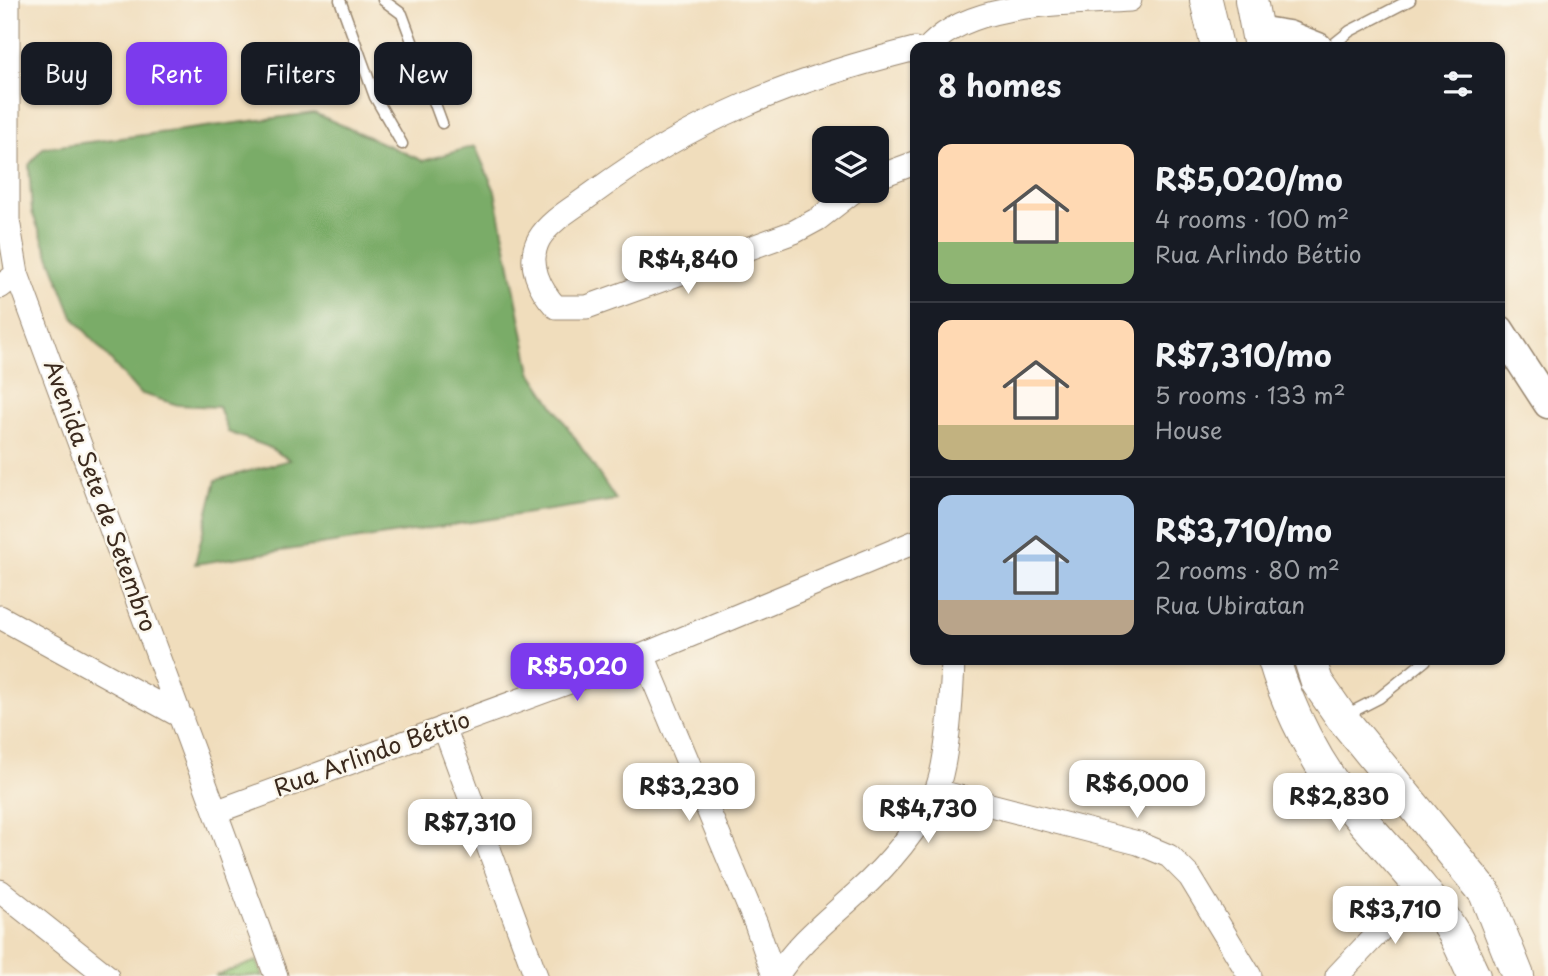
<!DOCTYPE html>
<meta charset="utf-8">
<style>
body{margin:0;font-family:"Playpen Sans",sans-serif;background:#20242c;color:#f1f3f6;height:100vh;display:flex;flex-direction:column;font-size:26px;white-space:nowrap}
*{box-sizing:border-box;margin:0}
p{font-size:23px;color:#9ea1a6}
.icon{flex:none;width:38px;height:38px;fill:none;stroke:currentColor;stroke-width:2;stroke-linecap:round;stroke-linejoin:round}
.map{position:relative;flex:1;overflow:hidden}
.panel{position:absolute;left:910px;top:42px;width:595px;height:623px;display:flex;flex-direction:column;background:#171b24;border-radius:14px;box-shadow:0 2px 5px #0004}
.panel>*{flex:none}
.top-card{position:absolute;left:21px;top:42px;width:665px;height:63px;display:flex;gap:14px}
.buttons{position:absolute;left:812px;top:126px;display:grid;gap:14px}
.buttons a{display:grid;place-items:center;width:77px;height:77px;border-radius:14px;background:#171b24;box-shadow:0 2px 5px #0004;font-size:35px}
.price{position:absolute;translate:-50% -60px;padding:0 16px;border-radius:14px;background:#fff;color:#222;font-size:23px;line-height:46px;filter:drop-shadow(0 2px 4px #0008)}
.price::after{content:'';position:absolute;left:50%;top:42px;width:21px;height:16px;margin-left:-10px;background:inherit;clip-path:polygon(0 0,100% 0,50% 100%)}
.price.active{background:#7c3aed;color:#fff}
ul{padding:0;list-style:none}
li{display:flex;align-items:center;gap:21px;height:175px;padding:0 28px}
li+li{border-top:2px solid #363941}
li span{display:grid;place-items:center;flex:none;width:196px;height:140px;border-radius:14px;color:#555}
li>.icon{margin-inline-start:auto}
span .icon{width:84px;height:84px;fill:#fffc;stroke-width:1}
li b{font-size:30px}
h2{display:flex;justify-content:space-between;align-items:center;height:84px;padding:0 28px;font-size:30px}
.chip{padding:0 24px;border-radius:14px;background:#171b24;box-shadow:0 2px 5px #0004;font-size:24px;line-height:63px}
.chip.active{background:#7c3aed;color:#fff}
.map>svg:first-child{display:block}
</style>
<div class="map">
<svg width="1548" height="976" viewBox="0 0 1548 976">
<rect width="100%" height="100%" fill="#fbf7ec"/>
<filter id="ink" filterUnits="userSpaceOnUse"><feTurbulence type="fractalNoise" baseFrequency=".0143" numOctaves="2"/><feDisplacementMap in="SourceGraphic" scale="14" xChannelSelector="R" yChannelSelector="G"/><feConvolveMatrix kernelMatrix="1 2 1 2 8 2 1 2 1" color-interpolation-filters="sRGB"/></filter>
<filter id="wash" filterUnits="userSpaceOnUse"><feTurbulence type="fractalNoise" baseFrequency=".00686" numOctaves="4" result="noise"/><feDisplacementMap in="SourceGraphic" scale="28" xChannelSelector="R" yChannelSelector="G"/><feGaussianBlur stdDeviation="1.57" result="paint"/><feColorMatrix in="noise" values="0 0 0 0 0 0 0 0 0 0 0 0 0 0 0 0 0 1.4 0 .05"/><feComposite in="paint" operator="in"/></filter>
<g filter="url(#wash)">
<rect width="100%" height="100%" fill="#f0ddbc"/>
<path fill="#98c878" stroke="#6a794b" stroke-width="2" d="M257 961 263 976H215Z"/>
<path fill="#7aac68" stroke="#5a6b43" stroke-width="2" d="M314 113 423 161 475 146 495 191 531 372 616 500 195 564 216 480 290 460 266 446 228 432 219 407 178 405 139 393 73 317 32 212 29 165 43 148Z"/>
</g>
<g filter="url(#ink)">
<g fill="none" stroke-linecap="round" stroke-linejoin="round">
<g stroke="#96846d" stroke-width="13">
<path id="service" d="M340 0 375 97 402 144
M383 0 402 14 442 123
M1330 47 1350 31 1410 0
M1344 716 1379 698 1426 660"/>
</g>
<g stroke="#96846d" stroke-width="25">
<path id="minor" d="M8 0V220L17 274 276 976
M931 45C974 0 1071 4 1130 0
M877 177 915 163
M854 191 818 219 794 232 587 307H556C540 290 526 263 539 239 550 220 575 207 592 194 695 118 791 80 915 49
M0 287 17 274
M0 617 182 717
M643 655 756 924 774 976
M444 727 536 976
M936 791 1138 843 1169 856 1190 877 1250 976
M218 811 643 655 915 542
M0 891 107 976
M777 976C798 942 829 919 858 892 887 866 920 828 936 791 948 762 952 693 953 660
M1337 976 1421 887"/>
</g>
<g stroke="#96846d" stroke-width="31">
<path id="tertiary" d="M1257 30 1288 35 1318 47
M1500 330 1548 404"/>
</g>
<g stroke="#96846d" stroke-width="34">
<path id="secondary" d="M1206 0 1217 47
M1251 0 1260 47
M1274 660C1289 711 1317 765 1351 807 1385 848 1425 886 1453 932 1461 946 1467 962 1474 976
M1310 660 1317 682 1342 718 1485 893 1518 976"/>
</g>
<use href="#service" stroke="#fff" stroke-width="10"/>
<use href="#minor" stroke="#fff" stroke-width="23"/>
<use href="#tertiary" stroke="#fff" stroke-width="28"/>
<use href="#secondary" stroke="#fff" stroke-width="32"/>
</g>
</g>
<g text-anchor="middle" stroke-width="5" stroke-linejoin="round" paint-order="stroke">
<g font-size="23" fill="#3b2a1e" stroke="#fbf7ec">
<text transform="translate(100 496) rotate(70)" y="8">Avenida Sete de Setembro</text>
<text transform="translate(372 754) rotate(-20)" y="8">Rua Arlindo Béttio</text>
</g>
</g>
</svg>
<div class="buttons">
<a><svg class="icon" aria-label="layers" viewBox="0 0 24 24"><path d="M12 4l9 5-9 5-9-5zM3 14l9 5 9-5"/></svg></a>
</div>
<b class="price" style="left:688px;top:296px">R$4,840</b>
<b class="price active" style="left:577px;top:703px">R$5,020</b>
<b class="price" style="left:1137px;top:820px">R$6,000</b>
<b class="price" style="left:689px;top:823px">R$3,230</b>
<b class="price" style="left:1339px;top:833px">R$2,830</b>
<b class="price" style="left:928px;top:845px">R$4,730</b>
<b class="price" style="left:470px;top:859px">R$7,310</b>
<b class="price" style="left:1395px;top:946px">R$3,710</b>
<div class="top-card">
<a class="chip">Buy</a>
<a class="chip active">Rent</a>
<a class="chip">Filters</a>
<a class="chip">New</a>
</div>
<section class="panel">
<h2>8 homes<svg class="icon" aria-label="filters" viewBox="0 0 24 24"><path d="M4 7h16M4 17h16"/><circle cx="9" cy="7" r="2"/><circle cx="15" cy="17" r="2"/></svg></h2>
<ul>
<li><span style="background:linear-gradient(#ffd9b3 70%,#8fb573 0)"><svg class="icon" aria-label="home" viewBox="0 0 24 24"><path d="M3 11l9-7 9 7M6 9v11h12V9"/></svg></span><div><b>R$5,020/mo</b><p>4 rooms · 100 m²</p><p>Rua Arlindo Béttio</p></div></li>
<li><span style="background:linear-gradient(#ffd9b3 75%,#c2b280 0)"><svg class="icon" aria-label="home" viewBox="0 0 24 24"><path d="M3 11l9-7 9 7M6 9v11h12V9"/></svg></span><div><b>R$7,310/mo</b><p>5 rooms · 133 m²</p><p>House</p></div></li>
<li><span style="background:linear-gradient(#a9c7e8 75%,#b9a48a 0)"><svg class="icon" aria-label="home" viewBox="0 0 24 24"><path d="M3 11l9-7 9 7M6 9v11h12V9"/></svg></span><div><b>R$3,710/mo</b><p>2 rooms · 80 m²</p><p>Rua Ubiratan</p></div></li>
</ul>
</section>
</div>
